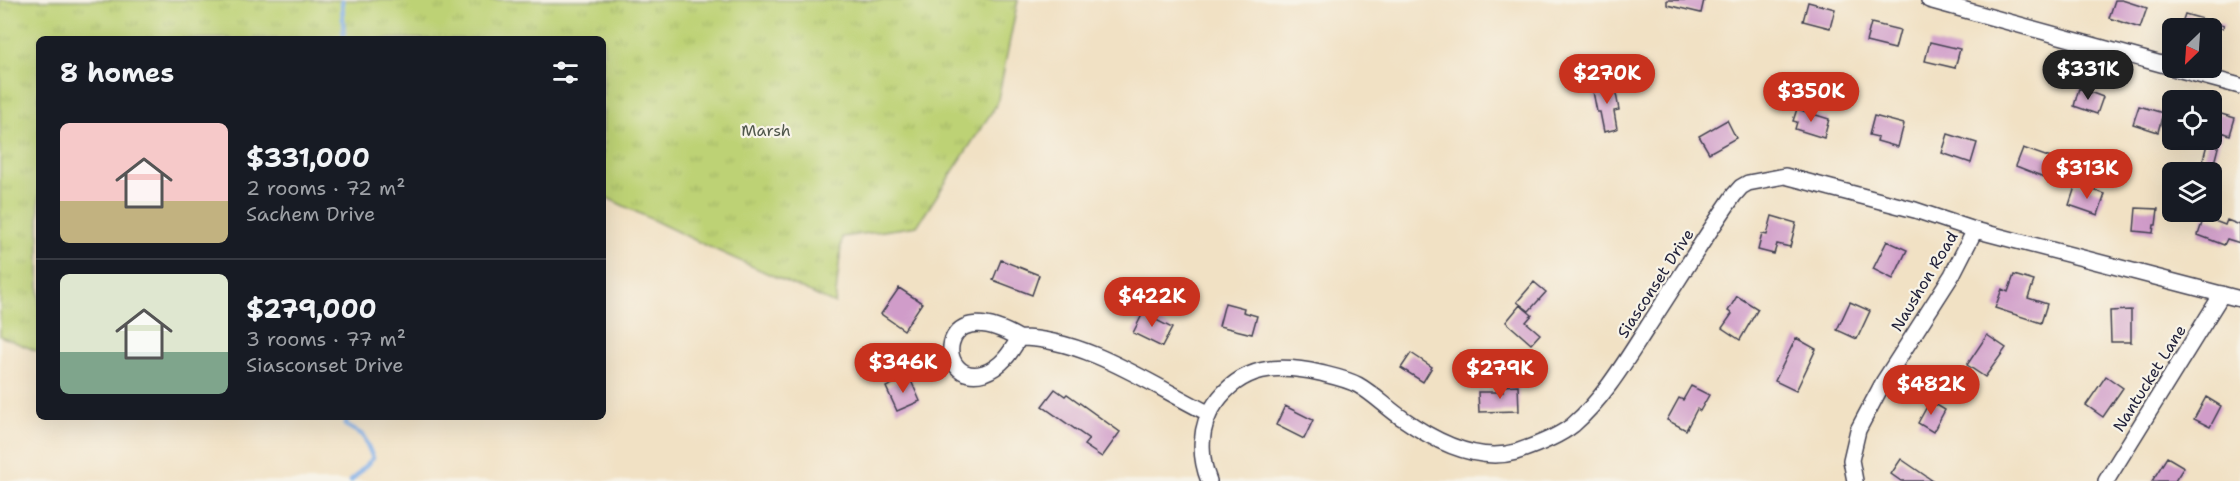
<!DOCTYPE html>
<meta charset="utf-8">
<style>
body{margin:0;font-family:"Shantell Sans",sans-serif;background:#20242c;color:#f1f3f6;height:100vh;display:flex;flex-direction:column;font-size:22px;white-space:nowrap}
*{box-sizing:border-box;margin:0}
p{font-size:20px;color:#9ea1a6}
.icon{flex:none;width:33px;height:33px;fill:none;stroke:currentColor;stroke-width:2;stroke-linecap:round;stroke-linejoin:round}
.map{position:relative;flex:1;overflow:hidden}
.sheet{position:absolute;left:36px;top:36px;width:570px;height:384px;display:flex;flex-direction:column;background:#171b24;border-radius:9px;box-shadow:0 6px 24px #0002}
.sheet>*{flex:none}
.needle{width:39px;rotate:205deg}
.tools{position:absolute;left:2162px;top:18px;display:grid;gap:12px}
.tools a{display:grid;place-items:center;width:60px;height:60px;border-radius:9px;background:#171b24;box-shadow:0 6px 24px #0002;font-size:30px}
.price{position:absolute;translate:-50% -51px;padding:0 14px;border-radius:21px;background:#c8321e;color:#fff;font-size:20px;line-height:39px;filter:drop-shadow(0 2px 3px #0008)}
.price::after{content:'';position:absolute;left:50%;top:36px;width:18px;height:14px;margin-left:-9px;background:inherit;clip-path:polygon(0 0,100% 0,50% 100%)}
.price.on{background:#222;color:#fff}
ul{padding:0;list-style:none}
li{display:flex;align-items:center;gap:18px;height:150px;padding:0 24px}
li+li{border-top:2px solid #363941}
li span{display:grid;place-items:center;flex:none;width:168px;height:120px;border-radius:9px;color:#555}
li>.icon{margin-inline-start:auto}
span .icon{width:72px;height:72px;fill:#fffc;stroke-width:1}
li b{font-size:26px}
h2{display:flex;justify-content:space-between;align-items:center;height:72px;padding:0 24px;font-size:26px}
.map>svg:first-child{display:block}
</style>
<div class="map">
<svg width="2240" height="481" viewBox="0 0 2240 481">
<defs>
<pattern id="grass-tufts" width="24" height="20" patternUnits="userSpaceOnUse" patternTransform="scale(1.5)"><rect width="24" height="20" fill="#bdd275"/><path d="M3 7l-1-3M5 7V3M7 7l1-3M15 17l-1-3M17 17v-4M19 17l1-3" fill="none" stroke="#a2b466"/></pattern>
</defs>
<rect width="100%" height="100%" fill="#f7f3e8"/>
<filter id="ink" filterUnits="userSpaceOnUse"><feTurbulence type="fractalNoise" baseFrequency=".0167" numOctaves="2"/><feDisplacementMap in="SourceGraphic" scale="12" xChannelSelector="R" yChannelSelector="G"/><feConvolveMatrix kernelMatrix="1 2 1 2 8 2 1 2 1" color-interpolation-filters="sRGB"/></filter>
<filter id="wash" filterUnits="userSpaceOnUse"><feTurbulence type="fractalNoise" baseFrequency=".008" numOctaves="4" result="noise"/><feDisplacementMap in="SourceGraphic" scale="24" xChannelSelector="R" yChannelSelector="G"/><feGaussianBlur stdDeviation="1.35" result="paint"/><feColorMatrix in="noise" values="0 0 0 0 0 0 0 0 0 0 0 0 0 0 0 0 0 1.4 0 .05"/><feComposite in="paint" operator="in"/></filter>
<g filter="url(#wash)">
<rect width="100%" height="100%" fill="#f1e1c4"/>
<path fill="url(#grass-tufts)" stroke="#707a58" stroke-width="1.5" d="M0 0H1018L997 104 917 226 842 237 835 304 705 245 603 196V39H39V352L0 336Z"/>
<g fill="none" stroke-linecap="round" stroke-linejoin="round">
<path stroke="#7dade8" stroke-width="4.5" d="M342 0 344 39
M348 417 345 425 363 435 373 458 351 481"/>
</g>
<g id="blocks">
<path fill="#d09cc9" d="M1667 0H1704L1701 13 1667 5Z
M2115 0H2122L2147 8 2140 28 2109 18Z
M1808 2 1835 9 1830 28 1803 21Z
M2185 14 2224 25 2223 28H2180Z
M1871 23 1900 30 1895 49 1866 42Z
M1930 42 1960 49 1955 68 1925 61Z
M1614 82 1619 110 1614 111 1617 129 1604 132 1600 112H1597L1592 86Z
M2079 88 2103 97 2097 114 2074 106Z
M2139 106 2163 113 2158 132 2133 124Z
M1797 109 1829 119 1824 138 1795 129 1797 122 1793 121Z
M2211 111 2235 118 2230 135 2222 132 2214 163 2203 160 2208 140H2211Z
M1874 116 1904 124 1898 147 1877 141 1878 137 1869 135Z
M1727 120 1736 138 1709 153 1699 136Z
M1948 134 1977 143 1971 163 1942 153Z
M2023 148 2051 158 2044 177 2016 166Z
M2076 184 2105 194 2098 215 2069 205Z
M2136 208 2158 209 2156 225H2154L2153 233 2134 231Z
M1772 216 1796 223 1790 247 1777 244 1774 254 1758 250 1762 234 1767 235Z
M2204 217 2225 225 2227 220 2240 225V243L2227 239 2224 245 2198 235Z
M1887 241 1907 250 1893 279 1873 269Z
M1001 260 1039 275 1032 295 993 280Z
M2014 275 2034 281 2028 298 2047 304 2041 323 1995 308 2002 289 2008 292Z
M1534 282 1546 292 1529 311 1517 302Z
M899 288 922 303 904 330 881 314Z
M1737 296 1758 309 1740 340 1722 328 1732 314 1728 311Z
M1850 302 1870 311 1857 339 1837 330Z
M1225 303 1244 308 1243 312 1257 316 1252 334 1219 326Z
M1520 305 1532 315 1526 322 1540 334 1531 344 1506 322Z
M1146 307 1159 314 1156 320 1172 328 1162 347 1133 333Z
M2131 310V342H2111L2110 311Z
M1987 335 2006 348 1985 377 1967 365Z
M1796 338 1816 349 1796 391 1775 381Z
M1411 353 1432 367 1423 382 1401 368Z
M909 376 920 401 897 411 886 387Z
M2106 376 2123 388 2103 417 2086 405Z
M1518 385 1519 411 1479 412 1478 392H1503L1502 386Z
M1691 386 1709 395 1700 411 1697 409 1686 430 1667 420 1679 398 1683 400Z
M1055 389 1065 396 1067 394 1120 432 1102 457 1084 445 1089 439 1042 406Z
M2206 397 2221 406 2210 427 2194 419Z
M1930 401 1945 410 1933 432 1918 423Z
M1285 406 1313 420 1304 439 1276 425Z
M2167 457 2184 467 2175 481H2152Z
M1901 459 1933 481H1901L1891 474Z"/>
</g>
</g>
<g filter="url(#ink)">
<use href="#blocks" fill-opacity="0" stroke="#413f50" stroke-width="1.5"/>
<g fill="none" stroke-linecap="round" stroke-linejoin="round">
<g stroke="#413f50" stroke-width="18">
<path id="minor" d="M1929 0 2172 67
M2173 68 2240 86
M1019 338C934 289 936 388 984 373 1001 367 1010 354 1019 338 1085 338 1150 384 1208 413
M1209 481C1199 456 1199 426 1215 404 1241 366 1278 363 1320 373 1332 376 1347 379 1358 385 1374 394 1387 408 1402 418 1433 440 1477 463 1516 452 1534 446 1558 437 1573 425 1604 398 1625 362 1647 328 1676 284 1704 238 1734 195L1741 187 1748 183 1785 176 1915 210 1975 230 2240 299
M1855 481 1851 460 1858 430 1884 381 1952 275 1975 230
M2106 481 2222 294"/>
</g>
<use href="#minor" stroke="#fff" stroke-width="15"/>
</g>
</g>
<g text-anchor="middle" stroke-width="4.5" stroke-linejoin="round" paint-order="stroke">
<g font-size="16" fill="#50574c" stroke="#f7f3e8">
<text x="766" y="136">Marsh</text>
</g>
<g font-size="16" fill="#22223b" stroke="#f7f3e8">
<text transform="translate(1924 281) rotate(-59)" y="6">Naushon Road</text>
<text transform="translate(1655 283) rotate(-57)" y="6">Siasconset Drive</text>
<text transform="translate(2149 378) rotate(-58)" y="6">Nantucket Lane</text>
</g>
</g>
</svg>
<div class="tools">
<a><svg class="needle" viewBox="-14 -14 28 28"><path d="M0-13l5 13h-10z" fill="#e53935"/><path d="M0 13l5-13h-10z" fill="#9ea1a6"/></svg></a>
<a><svg class="icon" aria-label="locate" viewBox="0 0 24 24"><circle cx="12" cy="12" r="6"/><path d="M12 2v4M12 18v4M2 12h4M18 12h4"/></svg></a>
<a><svg class="icon" aria-label="layers" viewBox="0 0 24 24"><path d="M12 4l9 5-9 5-9-5zM3 14l9 5 9-5"/></svg></a>
</div>
<b class="price on" style="left:2088px;top:101px">$331K</b>
<b class="price" style="left:1607px;top:105px">$270K</b>
<b class="price" style="left:1811px;top:123px">$350K</b>
<b class="price" style="left:2087px;top:200px">$313K</b>
<b class="price" style="left:1152px;top:328px">$422K</b>
<b class="price" style="left:903px;top:394px">$346K</b>
<b class="price" style="left:1500px;top:400px">$279K</b>
<b class="price" style="left:1931px;top:416px">$482K</b>
<section class="sheet">
<h2>8 homes<svg class="icon" aria-label="filters" viewBox="0 0 24 24"><path d="M4 7h16M4 17h16"/><circle cx="9" cy="7" r="2"/><circle cx="15" cy="17" r="2"/></svg></h2>
<ul>
<li><span style="background:linear-gradient(#f6c9c9 65%,#c2b280 0)"><svg class="icon" aria-label="home" viewBox="0 0 24 24"><path d="M3 11l9-7 9 7M6 9v11h12V9"/></svg></span><div><b>$331,000</b><p>2 rooms · 72 m²</p><p>Sachem Drive</p></div></li>
<li><span style="background:linear-gradient(#dfe7d0 65%,#7fa58c 0)"><svg class="icon" aria-label="home" viewBox="0 0 24 24"><path d="M3 11l9-7 9 7M6 9v11h12V9"/></svg></span><div><b>$279,000</b><p>3 rooms · 77 m²</p><p>Siasconset Drive</p></div></li>
</ul>
</section>
</div>
